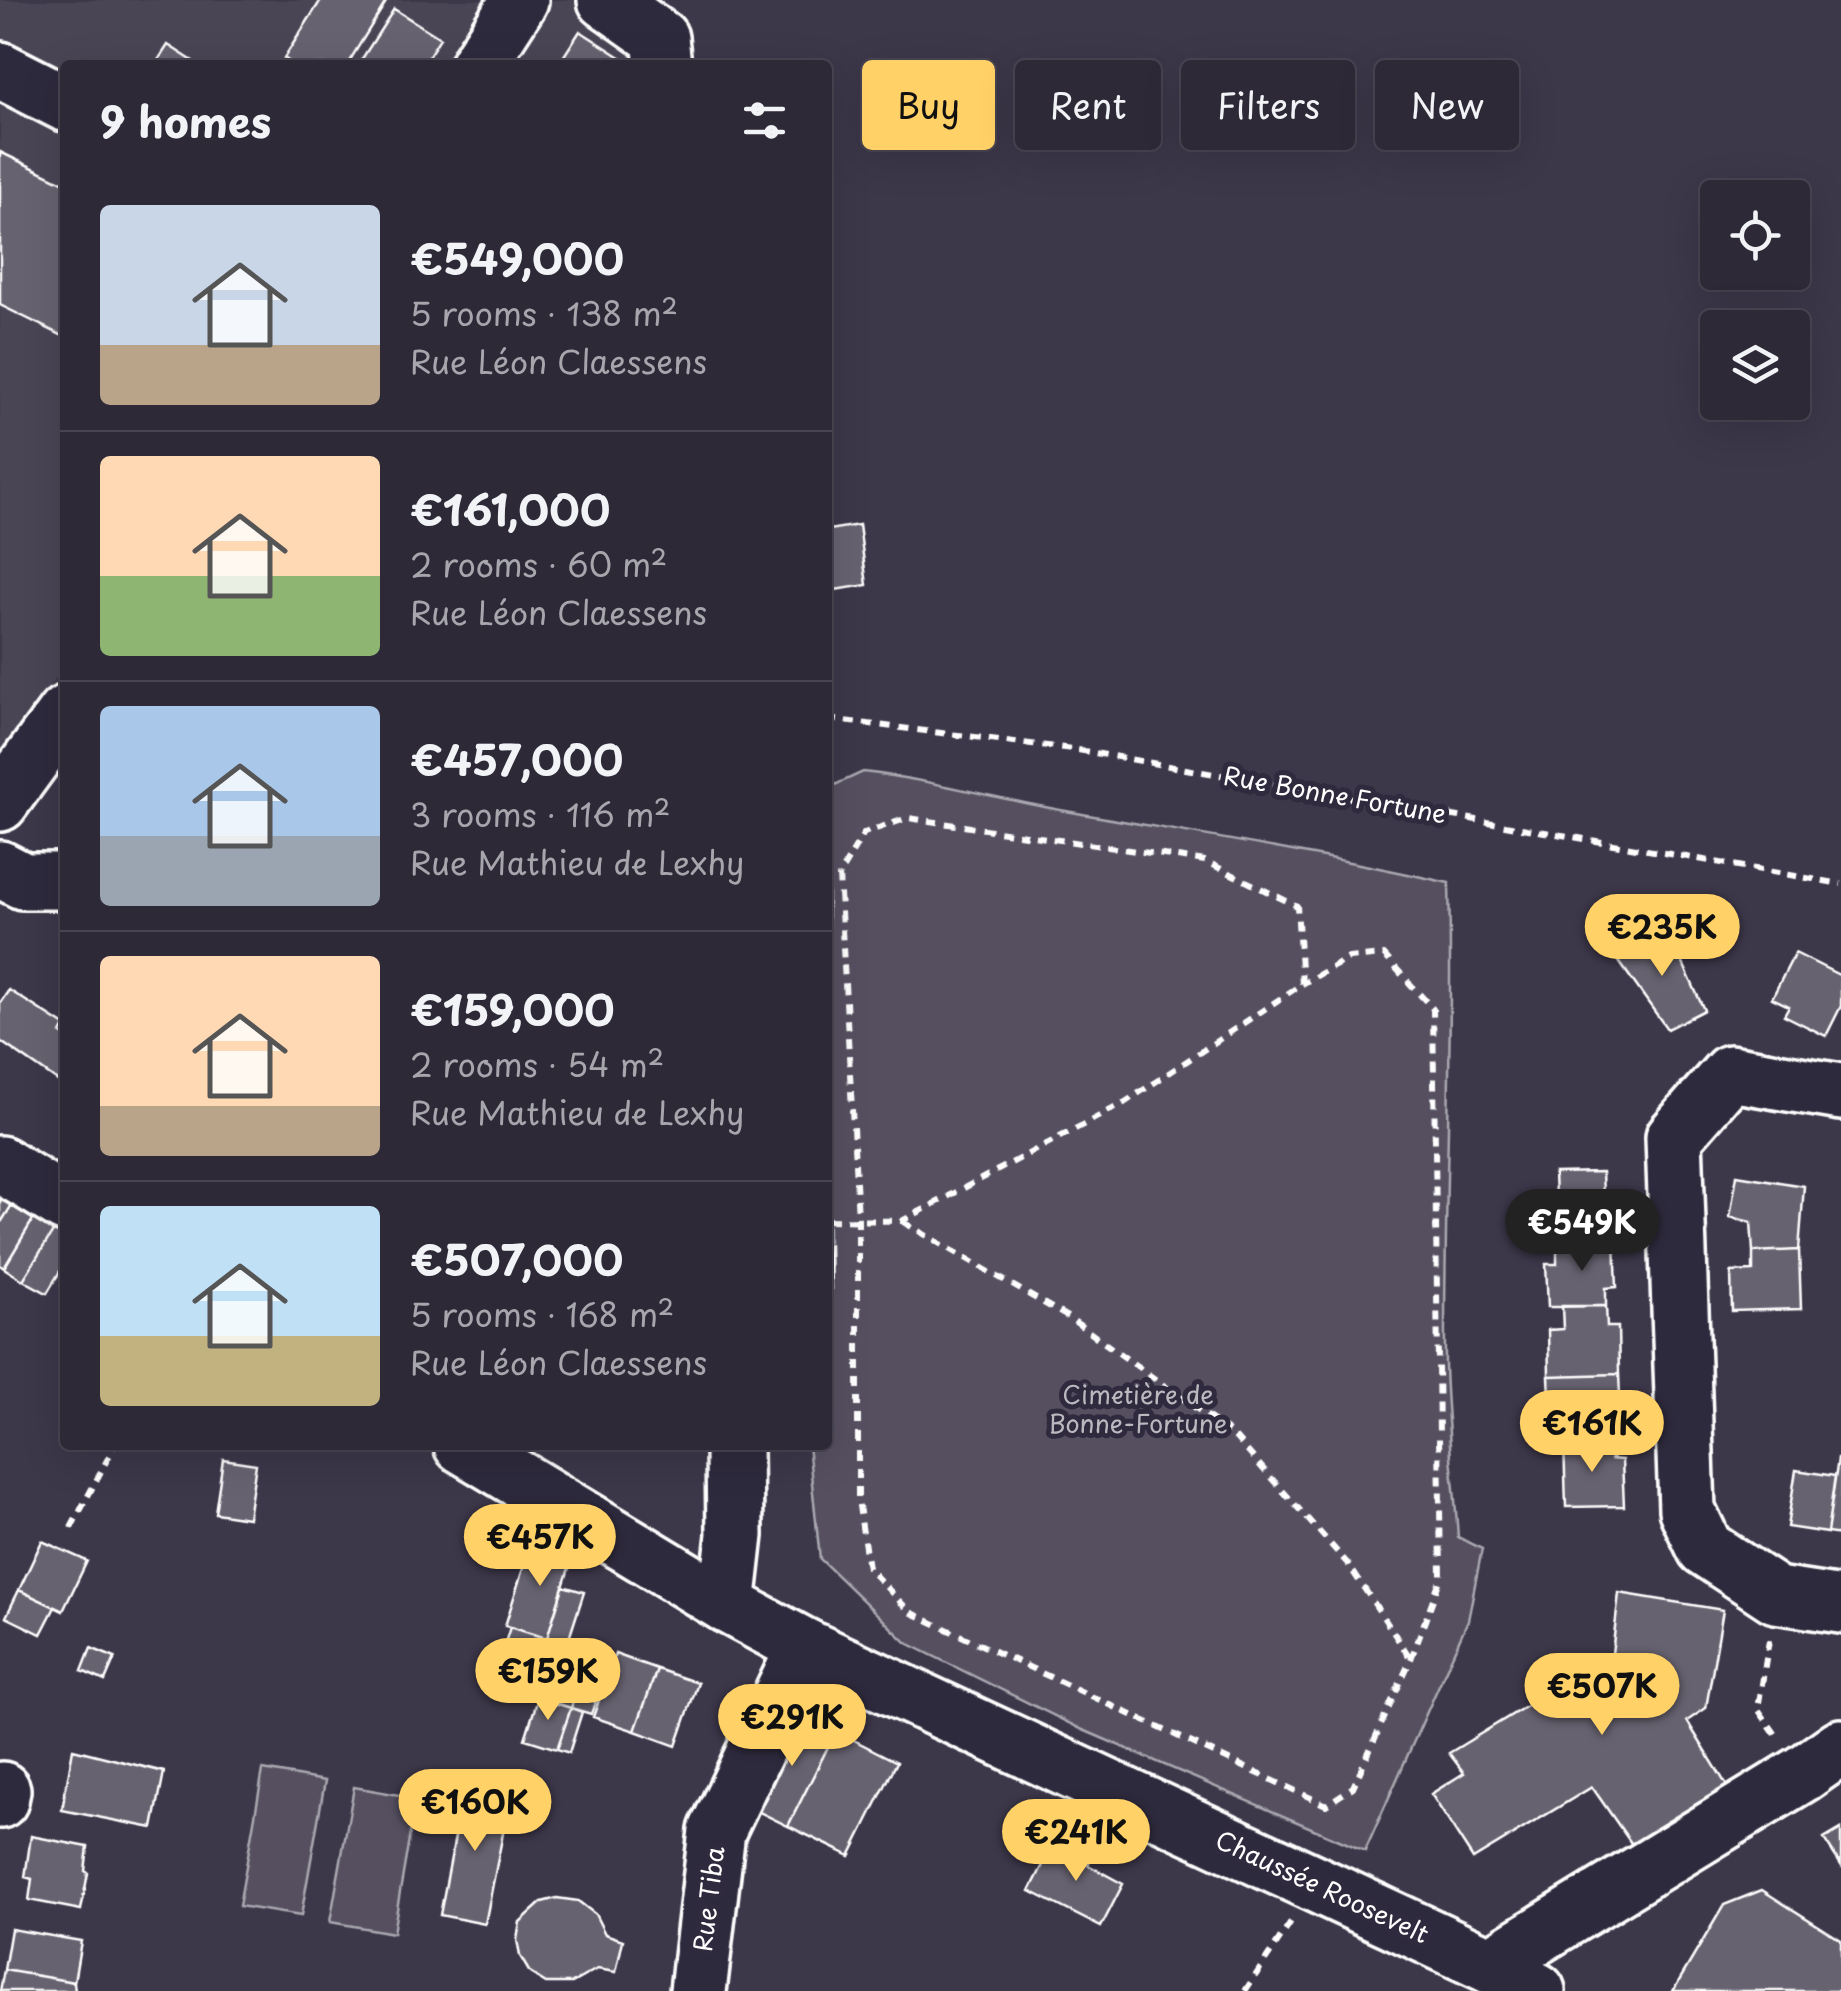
<!DOCTYPE html>
<meta charset="utf-8">
<style>
body{margin:0;font-family:"Playpen Sans",sans-serif;background:#393542;color:#f1f3f6;height:100vh;display:flex;flex-direction:column;font-size:38px;white-space:nowrap}
*{box-sizing:border-box;margin:0}
p{font-size:32px;color:#a7a6ad}
.icon{flex:none;width:55px;height:55px;fill:none;stroke:currentColor;stroke-width:2;stroke-linecap:round;stroke-linejoin:round}
.map{position:relative;flex:1;overflow:hidden}
.drawer{position:absolute;left:60px;top:60px;width:772px;height:1390px;display:flex;flex-direction:column;background:#2d2937;border-radius:10px;box-shadow:0 10px 40px #0002,0 0 0 2px #484552}
.drawer>*{flex:none}
.top-card{position:absolute;left:862px;top:60px;width:828px;height:90px;display:flex;gap:20px}
.tools{position:absolute;left:1700px;top:180px;display:grid;gap:20px}
.tools a{display:grid;place-items:center;width:110px;height:110px;border-radius:10px;background:#2d2937;box-shadow:0 10px 40px #0002,0 0 0 2px #484552;font-size:50px}
.price{position:absolute;translate:-50% -85px;padding:0 22px;border-radius:35px;background:#ffd166;color:#111;font-size:32px;line-height:65px;filter:drop-shadow(0 2px 5px #0008)}
.price::after{content:'';position:absolute;left:50%;top:60px;width:30px;height:22px;margin-left:-15px;background:inherit;clip-path:polygon(0 0,100% 0,50% 100%)}
.price.selected{background:#222;color:#fff}
ul{padding:0;list-style:none}
li{display:flex;align-items:center;gap:30px;height:250px;padding:0 40px}
li+li{border-top:2px solid #484552}
li span{display:grid;place-items:center;flex:none;width:280px;height:200px;border-radius:10px;color:#555}
li>.icon{margin-inline-start:auto}
span .icon{width:120px;height:120px;fill:#fffc;stroke-width:1}
li b{font-size:42px}
h2{display:flex;justify-content:space-between;align-items:center;height:120px;padding:0 40px;font-size:42px}
.chip{padding:0 35px;border-radius:10px;background:#2d2937;box-shadow:0 10px 40px #0002,0 0 0 2px #484552;font-size:35px;line-height:90px}
.chip.selected{background:#ffd166;color:#111}
.map>svg:first-child{display:block}
</style>
<div class="map">
<svg width="1841" height="1991" viewBox="0 0 1841 1991">
<rect width="100%" height="100%" fill="#3c3749"/>
<filter id="ink" filterUnits="userSpaceOnUse"><feTurbulence type="fractalNoise" baseFrequency=".01" numOctaves="2"/><feDisplacementMap in="SourceGraphic" scale="20" xChannelSelector="R" yChannelSelector="G"/><feConvolveMatrix kernelMatrix="1 2 1 2 8 2 1 2 1" color-interpolation-filters="sRGB"/></filter>
<g filter="url(#ink)">
<path fill="#494455" d="M0 0H573L644 58V65H65V664L0 761Z"/>
<path fill="#555060" stroke="#aaa8b0" stroke-width="2.5" d="M863 772C932 780 998 799 1066 811 1194 834 1322 854 1449 883 1453 1043 1444 1203 1445 1363 1446 1421 1454 1479 1458 1537L1482 1549 1468 1620 1365 1851 1083 1730 907 1643 820 1559 808 1445H828V788Z
M263 1770 325 1781 301 1916 239 1906Z
M354 1787 416 1798 393 1933 330 1922Z"/>
<path fill="#666270" stroke="#fff" stroke-width="2.5" d="M321 0 386 2 347 65H294L284 58Z
M394 9 440 38 423 65H358Z
M580 31 633 65H558Z
M168 45 199 65H155Z
M0 152 65 183V337L0 305Z
M859 525 867 585 828 591V530Z
M1669 932 1704 1010 1667 1029 1613 953Z
M1795 953 1841 976V1006L1826 1036 1784 1015 1789 1006 1772 998Z
M9 990 65 1026 61 1034 65 1037V1086L0 1041V1003Z
M1602 1172 1603 1194H1614L1615 1241 1557 1243 1554 1173Z
M1737 1175 1804 1186 1799 1250 1753 1252 1751 1222 1730 1217Z
M0 1197 12 1205 0 1224Z
M12 1205 34 1218 4 1268 0 1265V1224Z
M34 1218 54 1230 23 1280 4 1268Z
M54 1230 65 1237V1263L47 1293 23 1280Z
M1615 1241 1617 1287 1606 1288V1306L1548 1307 1546 1264H1557V1243Z
M828 1245H830L831 1289H828Z
M1799 1250 1801 1309 1732 1311 1731 1272 1753 1271V1252Z
M1562 1306H1606L1607 1327H1618L1619 1374 1549 1376 1548 1330 1563 1329Z
M1619 1374 1621 1419 1610 1420V1439L1552 1441 1549 1376Z
M1610 1439 1611 1459 1622 1460 1624 1506 1566 1507 1564 1441Z
M223 1459 256 1464 248 1518 215 1513Z
M1838 1459H1841V1535L1827 1533Z
M1796 1470 1835 1476 1827 1533 1787 1527Z
M532 1540 574 1552 547 1638 505 1626Z
M42 1541 87 1561 63 1611 19 1590Z
M563 1586 584 1592 567 1645 547 1638Z
M19 1590 55 1607 41 1634 6 1617Z
M1619 1593 1723 1610 1706 1708 1687 1721 1732 1794 1638 1853 1592 1787 1473 1859 1431 1794 1464 1773 1449 1753 1612 1654Z
M510 1627 567 1645 559 1673 580 1680 571 1708 531 1695 534 1687 495 1675Z
M91 1648 115 1658 105 1681 82 1671Z
M615 1654 657 1669 635 1731 593 1717Z
M657 1669 698 1683 676 1746 635 1731Z
M580 1680 601 1686 591 1714 571 1708Z
M538 1698 571 1708 557 1749 525 1739Z
M571 1708 582 1712 569 1753 557 1749Z
M797 1712 836 1731 788 1826 749 1807Z
M836 1731 897 1762 850 1856 788 1826Z
M73 1749 164 1772 153 1828 62 1810Z
M465 1784 511 1793 485 1924 440 1915Z
M1841 1829V1865L1824 1839Z
M31 1836 88 1847 85 1871 88 1873 81 1910 29 1900 32 1879 25 1877Z
M1057 1837 1092 1856 1088 1865 1123 1884 1101 1927 1030 1891Z
M1762 1890 1841 1940V1991H1673L1724 1905Z
M557 1898 578 1901 595 1914 605 1934 623 1940 616 1972 597 1969 572 1983H546L530 1973 520 1956 517 1940 520 1922 542 1902Z
M11 1929 81 1941 74 1982 4 1970Z
M4 1970 74 1982 75 1991H0Z"/>
<g fill="none" stroke-linecap="round" stroke-linejoin="round">
<g stroke="#fff" stroke-width="62">
<path id="minor" d="M606 0 660 38 663 65
M478 65 520 0
M0 70 65 103
M0 803 65 714
M0 869 23 881H65
M1841 1092 1730 1073 1674 1137 1687 1510 1705 1548 1776 1595 1841 1605
M727 1605 735 1535 734 1445
M0 1800 2 1790
M1490 1965 1804 1773 1841 1747
M698 1991 717 1831 805 1647"/>
</g>
<g stroke="#fff" stroke-width="62">
<path id="major" d="M0 1164 65 1204
M462 1445 727 1605 805 1647 1490 1965 1537 1991"/>
</g>
<path stroke="#fff" stroke-width="6" stroke-dasharray="10 8" stroke-linecap="butt" d="M828 719 1072 749 1841 884
M828 1220 902 1221 1124 1103 1302 984 1297 906 1205 861 908 818 864 833 839 875 858 1218V1499L868 1568 910 1612 1326 1805 1353 1787 1411 1659 1441 1577 1433 1009 1384 955 1349 958 1302 984
M903 1222 1071 1319 1232 1434 1348 1564 1411 1659
M71 1528 115 1445
M1769 1640 1758 1709 1777 1736
M1245 1991 1292 1921"/>
<use href="#minor" stroke="#2f2a3d" stroke-width="55"/>
<use href="#major" stroke="#2f2a3d" stroke-width="55"/>
</g>
</g>
<g text-anchor="middle" stroke-width="10" stroke-linejoin="round" paint-order="stroke">
<g font-size="25" fill="#fff" stroke="#2f2a3d">
<text transform="translate(1335 795) rotate(10)" y="9">Rue Bonne Fortune</text>
<text transform="translate(1322 1887) rotate(25)" y="9">Chaussée Roosevelt</text>
<text transform="translate(709 1899) rotate(-83)" y="9">Rue Tiba</text>
</g>
<g font-size="25" fill="#bbb9bf" stroke="#2f2a3d">
<text x="1138" y="1404">Cimetière de<tspan x="1138" dy="29">Bonne-Fortune</tspan></text>
</g>
</g>
</svg>
<div class="tools">
<a><svg class="icon" aria-label="locate" viewBox="0 0 24 24"><circle cx="12" cy="12" r="6"/><path d="M12 2v4M12 18v4M2 12h4M18 12h4"/></svg></a>
<a><svg class="icon" aria-label="layers" viewBox="0 0 24 24"><path d="M12 4l9 5-9 5-9-5zM3 14l9 5 9-5"/></svg></a>
</div>
<b class="price" style="left:1662px;top:979px">€235K</b>
<b class="price selected" style="left:1582px;top:1274px">€549K</b>
<b class="price" style="left:1592px;top:1475px">€161K</b>
<b class="price" style="left:540px;top:1589px">€457K</b>
<b class="price" style="left:548px;top:1723px">€159K</b>
<b class="price" style="left:1602px;top:1738px">€507K</b>
<b class="price" style="left:792px;top:1769px">€291K</b>
<b class="price" style="left:475px;top:1854px">€160K</b>
<b class="price" style="left:1076px;top:1884px">€241K</b>
<div class="top-card">
<a class="chip selected">Buy</a>
<a class="chip">Rent</a>
<a class="chip">Filters</a>
<a class="chip">New</a>
</div>
<section class="drawer">
<h2>9 homes<svg class="icon" aria-label="filters" viewBox="0 0 24 24"><path d="M4 7h16M4 17h16"/><circle cx="9" cy="7" r="2"/><circle cx="15" cy="17" r="2"/></svg></h2>
<ul>
<li><span style="background:linear-gradient(#c9d6e8 70%,#b9a48a 0)"><svg class="icon" aria-label="home" viewBox="0 0 24 24"><path d="M3 11l9-7 9 7M6 9v11h12V9"/></svg></span><div><b>€549,000</b><p>5 rooms · 138 m²</p><p>Rue Léon Claessens</p></div></li>
<li><span style="background:linear-gradient(#ffd9b3 60%,#8fb573 0)"><svg class="icon" aria-label="home" viewBox="0 0 24 24"><path d="M3 11l9-7 9 7M6 9v11h12V9"/></svg></span><div><b>€161,000</b><p>2 rooms · 60 m²</p><p>Rue Léon Claessens</p></div></li>
<li><span style="background:linear-gradient(#a9c7e8 65%,#9aa5b1 0)"><svg class="icon" aria-label="home" viewBox="0 0 24 24"><path d="M3 11l9-7 9 7M6 9v11h12V9"/></svg></span><div><b>€457,000</b><p>3 rooms · 116 m²</p><p>Rue Mathieu de Lexhy</p></div></li>
<li><span style="background:linear-gradient(#ffd9b3 75%,#b9a48a 0)"><svg class="icon" aria-label="home" viewBox="0 0 24 24"><path d="M3 11l9-7 9 7M6 9v11h12V9"/></svg></span><div><b>€159,000</b><p>2 rooms · 54 m²</p><p>Rue Mathieu de Lexhy</p></div></li>
<li><span style="background:linear-gradient(#bfe0f5 65%,#c2b280 0)"><svg class="icon" aria-label="home" viewBox="0 0 24 24"><path d="M3 11l9-7 9 7M6 9v11h12V9"/></svg></span><div><b>€507,000</b><p>5 rooms · 168 m²</p><p>Rue Léon Claessens</p></div></li>
</ul>
</section>
</div>
